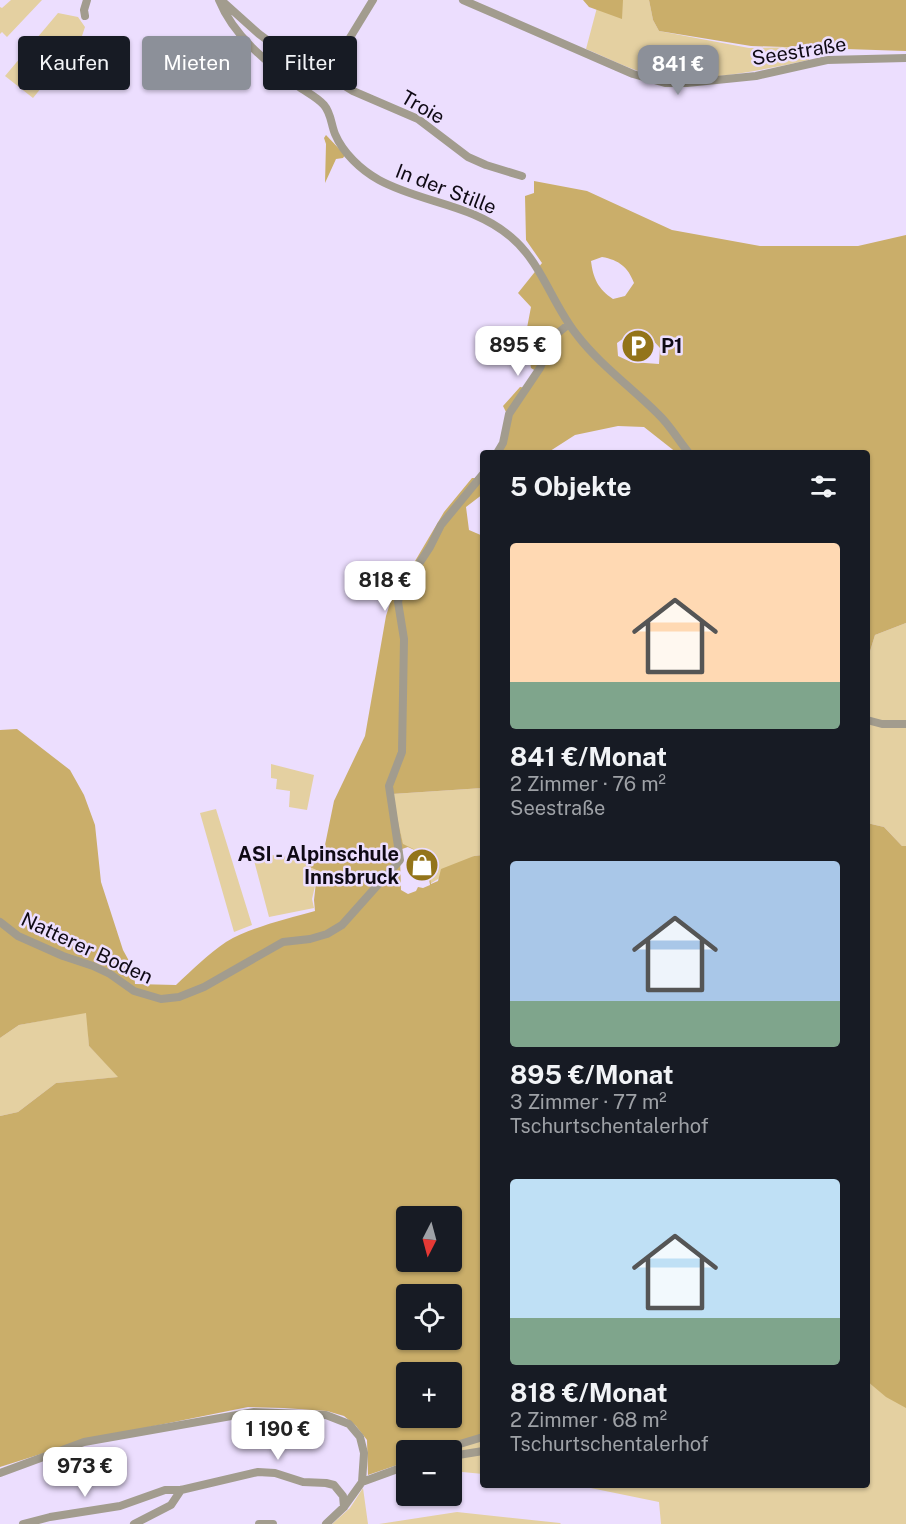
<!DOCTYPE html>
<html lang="de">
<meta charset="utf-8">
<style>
body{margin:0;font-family:"Public Sans",sans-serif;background:#20242c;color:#f1f3f6;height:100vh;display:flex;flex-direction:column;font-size:22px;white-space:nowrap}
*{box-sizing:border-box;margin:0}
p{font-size:20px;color:#9ea1a6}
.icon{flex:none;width:33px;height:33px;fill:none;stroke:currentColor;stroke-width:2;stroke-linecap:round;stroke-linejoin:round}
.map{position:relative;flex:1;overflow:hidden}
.sheet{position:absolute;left:480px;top:450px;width:390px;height:1038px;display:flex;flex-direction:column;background:#171b24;border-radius:6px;box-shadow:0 2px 4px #0004}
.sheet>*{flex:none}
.guide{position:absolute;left:18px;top:36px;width:372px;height:54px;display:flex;gap:12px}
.needle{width:39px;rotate:186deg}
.controls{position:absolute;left:396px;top:1206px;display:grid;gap:12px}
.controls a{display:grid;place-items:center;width:66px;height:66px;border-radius:6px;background:#171b24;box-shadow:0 2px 4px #0004;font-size:30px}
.price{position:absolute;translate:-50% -51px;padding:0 14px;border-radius:12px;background:#fff;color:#222;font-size:20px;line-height:39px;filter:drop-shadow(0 2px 3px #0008)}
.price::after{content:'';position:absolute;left:50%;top:36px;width:18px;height:14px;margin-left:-9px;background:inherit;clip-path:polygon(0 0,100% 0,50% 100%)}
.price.on{background:#8c9099;color:#fff}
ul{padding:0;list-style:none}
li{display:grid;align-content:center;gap:12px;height:318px;padding:0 30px}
li span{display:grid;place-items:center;height:186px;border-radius:6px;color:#555}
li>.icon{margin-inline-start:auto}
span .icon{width:108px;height:108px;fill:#fffc;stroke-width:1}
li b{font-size:26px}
h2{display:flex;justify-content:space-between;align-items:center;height:72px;padding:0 30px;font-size:26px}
.tag{padding:0 21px;border-radius:6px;background:#171b24;box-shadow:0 2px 4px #0004;font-size:21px;line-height:54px}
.tag.on{background:#8c9099;color:#fff}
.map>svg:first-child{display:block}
</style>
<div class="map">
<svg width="906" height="1524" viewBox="0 0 906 1524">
<rect width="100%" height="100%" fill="#ecdefe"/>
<path fill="#e4d0a1" d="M11 0H42L7 37 2 32 0 34V7L2 8Z
M599 0H649L653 20 659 31 749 48 809 47V60C771 68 734 76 696 78 682 79 668 80 654 76 631 70 608 58 586 49Z
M58 13 78 17 85 27 81 39 33 98 5 76Z
M906 623V846H902L884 827 867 823V661L875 635Z
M271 764 314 775 307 810 289 807 290 791 276 789 277 779 271 778Z
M483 788V855L474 856 430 884 426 855 403 845 392 794Z
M216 809 252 925 234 932 200 813Z
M252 853 300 858 307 866 322 873V878L316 882 312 899 314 908 269 917Z
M87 1012 89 1046 119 1077 56 1083 18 1112 0 1116V1038L19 1025Z
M867 1381 906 1405V1524H661L659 1502 576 1485H867Z
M483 1436V1474L452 1471V1450H440Z
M363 1488 368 1524H332L350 1508Z
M457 1512 560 1523 561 1524H379Z"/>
<path fill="#caae6a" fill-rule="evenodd" d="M583 0H623L622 19 589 7Z
M649 0H906V51L751 46 659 31 653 20Z
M326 135 345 155 343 158 336 159 325 183 326 144 324 138Z
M534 181 587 191 672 230 760 246H858L906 235V623L875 635 867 661V453H677L644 427 618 426 575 435 547 453H497L507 414 503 406 520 387 527 388 539 373 531 368 526 333 531 307 518 293 542 263 526 240 525 196 534 193ZM602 257C619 260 628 267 634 283L625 296 613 299C598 289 593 278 591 261ZM635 330 651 338 660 348 659 364 631 362 618 356 617 343Z
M483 470V494L466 507 469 530 483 536V788L392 794 403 844 426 855 431 884 438 881 441 869 474 856 483 855V1436L440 1450H406V1462L368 1475 367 1440 356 1426 344 1416 327 1411 284 1408 248 1407 85 1440 0 1467V1116L18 1112 56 1083 118 1077 89 1046 86 1013 19 1025 0 1038V730L17 729 70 770 84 795 95 825 101 882 123 950 134 970 135 984 176 985C192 970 208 954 226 942 251 927 287 919 315 911L314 900 316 882 322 878 323 873 307 866 299 855 321 859 327 855 325 845 334 801 365 736 386 616 392 597 401 600 412 579 408 573 444 512 472 478H475ZM408 847 426 855 430 885 423 888 418 887 416 891 408 894 401 890 400 858 403 857 402 849ZM406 1216H452V1262H406ZM406 1294H452V1340H406ZM406 1372H452V1418H406Z
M867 823 884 827 902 846H906V1408L886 1397 867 1381Z"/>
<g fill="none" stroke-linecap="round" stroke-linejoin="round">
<path stroke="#a29c8e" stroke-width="8" d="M219 0C234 37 267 62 298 86 306 92 317 97 324 105 331 113 331 124 335 134 343 153 361 170 379 180 421 203 473 204 511 237 542 263 552 304 577 335 599 364 632 388 658 414 670 425 678 440 689 453
M221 0 259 34 282 51 324 73 353 91 418 119 468 157 486 165 522 176
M463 0 633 74 665 83H687L756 76 827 60 906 58
M85 16 84 10 87 0
M340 54 373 0
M497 453 503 443 509 414 540 368 553 337 569 324
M867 720 882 724H906
M0 922 18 936 63 956 93 966 110 974 134 991 161 999 179 997 204 987 283 942 310 939 327 934 342 925 400 860 389 786 402 752 404 639 398 602 401 591 430 547 441 525 483 474
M440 1450 483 1437
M452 1456 483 1451
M0 1473 84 1442 254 1412 326 1415 349 1424 360 1437 364 1453 362 1482 344 1507 326 1524
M362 1482 406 1466
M23 1524 50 1517 120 1506 165 1490H181L258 1472 275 1473 303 1482 326 1483 334 1485 343 1496 344 1507
M134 1524 171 1505 181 1490
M259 1524H273"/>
</g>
<defs>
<g id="parking-disc" transform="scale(1.725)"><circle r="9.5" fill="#93741a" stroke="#ecdefe"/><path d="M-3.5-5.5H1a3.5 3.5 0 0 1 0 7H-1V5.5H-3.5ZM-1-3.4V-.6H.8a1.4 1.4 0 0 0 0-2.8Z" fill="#fff"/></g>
<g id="shop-disc" transform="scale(1.725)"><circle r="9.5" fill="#93741a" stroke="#ecdefe"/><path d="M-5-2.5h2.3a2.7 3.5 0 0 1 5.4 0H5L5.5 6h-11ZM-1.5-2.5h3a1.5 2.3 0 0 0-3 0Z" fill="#fff"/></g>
</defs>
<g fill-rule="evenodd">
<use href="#parking-disc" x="638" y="346"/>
<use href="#shop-disc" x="422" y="865"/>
</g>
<g text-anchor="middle" stroke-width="5" stroke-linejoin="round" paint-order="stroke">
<g font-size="20" fill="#0f0a14" stroke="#ecdefe">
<text transform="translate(799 51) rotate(-9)" y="7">Seestraße</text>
<text transform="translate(423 107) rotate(30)" y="7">Troie</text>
<text transform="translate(446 189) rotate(21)" y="7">In der Stille</text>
<text transform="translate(87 948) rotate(25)" y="7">Natterer Boden</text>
</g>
<g font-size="20" font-weight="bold" fill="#0f0a14" stroke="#ecdefe" text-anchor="start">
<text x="661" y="353">P1</text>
<text x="399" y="861" text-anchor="end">ASI - Alpinschule<tspan x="399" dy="23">Innsbruck</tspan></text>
</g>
</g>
</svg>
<div class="controls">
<a><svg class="needle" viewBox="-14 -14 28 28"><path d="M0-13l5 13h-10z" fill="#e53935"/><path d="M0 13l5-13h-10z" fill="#9ea1a6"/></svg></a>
<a><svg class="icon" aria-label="locate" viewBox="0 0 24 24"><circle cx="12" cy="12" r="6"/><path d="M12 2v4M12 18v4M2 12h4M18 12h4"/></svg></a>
<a>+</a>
<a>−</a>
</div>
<b class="price on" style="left:678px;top:96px">841 €</b>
<b class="price" style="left:518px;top:377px">895 €</b>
<b class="price" style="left:385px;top:612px">818 €</b>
<b class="price" style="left:278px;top:1461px">1 190 €</b>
<b class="price" style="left:85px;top:1498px">973 €</b>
<div class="guide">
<a class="tag">Kaufen</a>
<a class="tag on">Mieten</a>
<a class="tag">Filter</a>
</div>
<section class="sheet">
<h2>5 Objekte<svg class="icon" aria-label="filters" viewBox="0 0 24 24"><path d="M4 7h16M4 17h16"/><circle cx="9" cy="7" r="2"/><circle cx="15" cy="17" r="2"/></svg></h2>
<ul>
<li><span style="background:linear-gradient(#ffd9b3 75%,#7fa58c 0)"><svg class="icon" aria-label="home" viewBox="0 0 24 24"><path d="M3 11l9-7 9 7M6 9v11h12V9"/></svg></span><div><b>841 €/Monat</b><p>2 Zimmer · 76 m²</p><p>Seestraße</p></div></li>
<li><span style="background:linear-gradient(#a9c7e8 75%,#7fa58c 0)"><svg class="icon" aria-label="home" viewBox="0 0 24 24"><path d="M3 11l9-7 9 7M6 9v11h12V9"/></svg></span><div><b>895 €/Monat</b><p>3 Zimmer · 77 m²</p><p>Tschurtschentalerhof</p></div></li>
<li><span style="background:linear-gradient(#bfe0f5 75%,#7fa58c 0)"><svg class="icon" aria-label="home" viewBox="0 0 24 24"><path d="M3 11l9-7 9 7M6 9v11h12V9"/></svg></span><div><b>818 €/Monat</b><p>2 Zimmer · 68 m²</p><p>Tschurtschentalerhof</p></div></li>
</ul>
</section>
</div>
